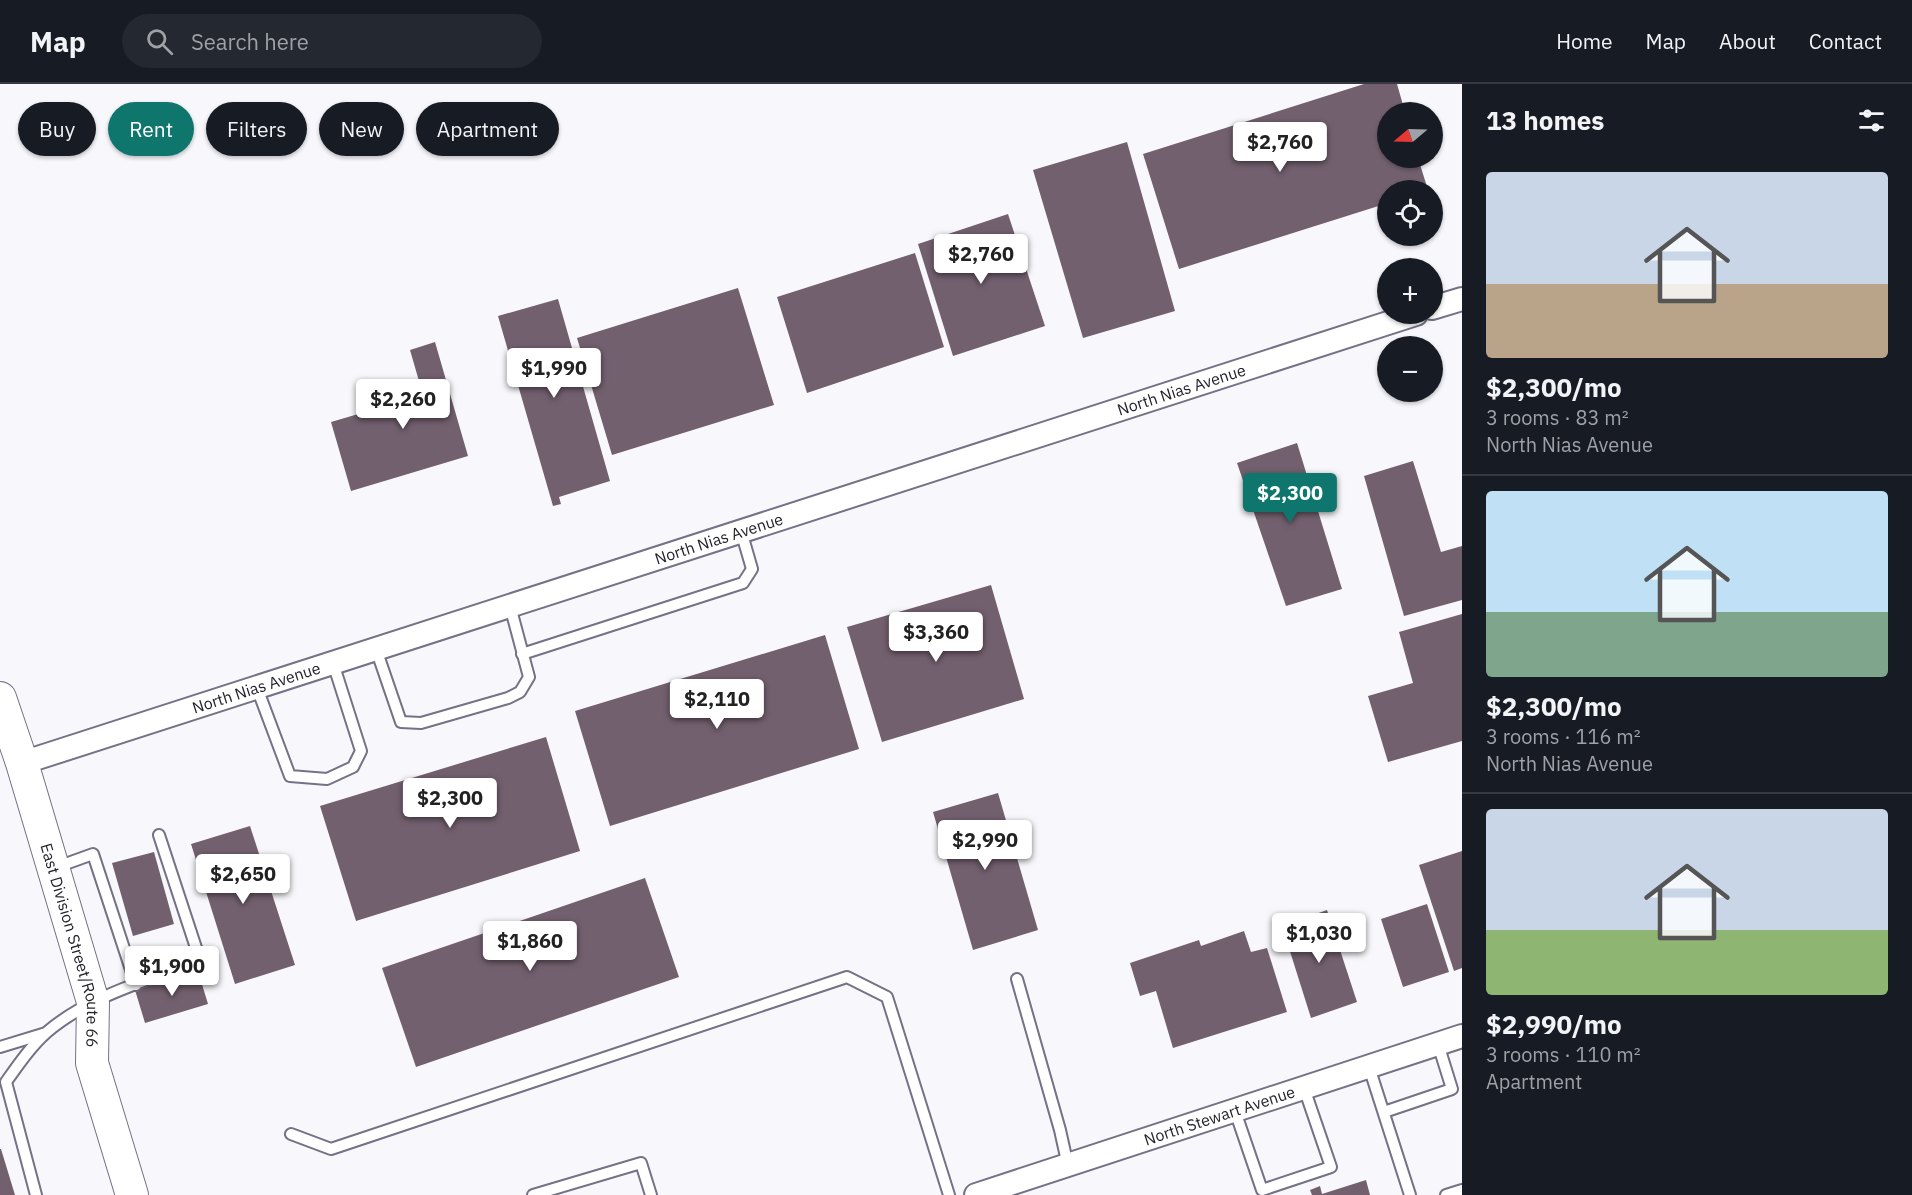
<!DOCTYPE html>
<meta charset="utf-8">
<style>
body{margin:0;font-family:"IBM Plex Sans",sans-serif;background:#242831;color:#f1f3f6;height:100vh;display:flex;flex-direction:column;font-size:22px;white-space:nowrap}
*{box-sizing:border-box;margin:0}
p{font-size:20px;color:#9ea1a6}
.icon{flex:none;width:33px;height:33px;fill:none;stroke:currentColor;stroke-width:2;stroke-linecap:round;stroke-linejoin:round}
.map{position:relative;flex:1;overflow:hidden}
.details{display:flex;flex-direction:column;background:#171b24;width:450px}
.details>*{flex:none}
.top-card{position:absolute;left:18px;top:18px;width:570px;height:54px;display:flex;gap:12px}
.needle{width:39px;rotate:251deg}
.buttons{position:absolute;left:1377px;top:18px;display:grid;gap:12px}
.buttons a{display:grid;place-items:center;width:66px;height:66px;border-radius:50%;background:#171b24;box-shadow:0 2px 4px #0004;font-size:30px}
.price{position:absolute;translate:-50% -51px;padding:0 14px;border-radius:6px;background:#fff;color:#222;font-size:20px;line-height:39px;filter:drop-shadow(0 2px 3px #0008)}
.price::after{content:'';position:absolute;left:50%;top:36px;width:18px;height:14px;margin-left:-9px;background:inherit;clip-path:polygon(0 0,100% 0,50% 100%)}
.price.on{background:#0f766e;color:#fff}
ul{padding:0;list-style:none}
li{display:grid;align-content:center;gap:12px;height:318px;padding:0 24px}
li+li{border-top:2px solid #363941}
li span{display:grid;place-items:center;height:186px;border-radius:6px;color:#555}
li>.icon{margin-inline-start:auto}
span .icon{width:108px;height:108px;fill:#fffc;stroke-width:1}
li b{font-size:26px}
h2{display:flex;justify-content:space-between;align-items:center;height:72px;padding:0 24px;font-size:26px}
.pill{padding:0 21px;border-radius:27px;background:#171b24;box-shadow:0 2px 4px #0004;font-size:21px;line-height:54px}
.pill.on{background:#0f766e;color:#fff}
header{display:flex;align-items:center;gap:36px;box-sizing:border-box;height:84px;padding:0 30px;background:#171b24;border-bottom:2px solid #363941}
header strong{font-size:28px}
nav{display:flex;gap:33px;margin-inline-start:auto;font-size:21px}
.search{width:420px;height:54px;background:#242831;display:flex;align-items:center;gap:15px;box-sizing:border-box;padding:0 21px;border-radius:33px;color:#9ea1a6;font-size:22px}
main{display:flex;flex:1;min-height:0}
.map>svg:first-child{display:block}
</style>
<header>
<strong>Map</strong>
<div class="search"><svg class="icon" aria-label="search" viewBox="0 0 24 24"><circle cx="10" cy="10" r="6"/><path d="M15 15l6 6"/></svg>Search here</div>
<nav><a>Home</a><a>Map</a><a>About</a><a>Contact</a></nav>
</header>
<main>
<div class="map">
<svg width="1462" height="1111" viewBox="0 0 1462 1111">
<rect width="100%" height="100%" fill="#f8f8fc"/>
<path fill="#73606f" d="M1364 0H1397L1405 28H1388V74H1418L1428 106H1388V119L1179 185 1143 70Z
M1127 58 1175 227 1083 254 1033 86Z
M1008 130 1045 242 953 272 918 160Z
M915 169 944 263 807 309 777 213Z
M738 204 774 321 612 371 577 254Z
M558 215 610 397 559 413 561 420 553 422 498 232Z
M435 258 468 372 351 407 331 338 423 311 410 266Z
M1297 359 1342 505 1286 522 1237 379Z
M1413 377 1441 468 1462 462V516L1404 532 1364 392Z
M991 501 1024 615 882 658 847 543Z
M1462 530V657L1388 678 1368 612 1413 599 1399 548Z
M825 551 859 665 610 742 575 627Z
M546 653 580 767 356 837 320 722Z
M998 709 1038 846 973 866 933 728Z
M250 742 295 881 235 900 191 760Z
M1462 767V884L1454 887 1419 781Z
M154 768 174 840 133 852 112 779Z
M645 794 679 893 416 983 382 884Z
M1427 820 1449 888 1403 903 1381 835Z
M1327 826 1357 918 1311 934 1282 842Z
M1244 847 1251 868 1267 864 1287 928 1173 964 1156 907 1140 912 1130 879 1199 856 1201 862Z
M198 887 208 920 145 939 135 906Z
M0 1065H1L15 1111H0Z
M1366 1096 1370 1111H1312L1310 1106 1320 1102 1322 1110Z"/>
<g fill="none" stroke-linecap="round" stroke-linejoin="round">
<g stroke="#757186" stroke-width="14">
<path id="service" d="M376 565 401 638 421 639 508 614 520 608 529 593 510 522
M522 570 743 499 752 485 741 447
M257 604 290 692 327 695 353 683 361 667 333 579
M57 783 93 770 136 901
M1017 895 1060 1046 1068 1082
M0 963 46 949
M1369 983 1410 1111
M1235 1027 1262 1106 1331 1083 1304 1004
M1384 1028 1452 1005 1438 960
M291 1050 331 1065 847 893 887 913 949 1111
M36 1111 6 998C18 981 31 962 47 948 89 912 149 896 200 876L159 751
M533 1111 641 1079 651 1111
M1446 1111 1462 1106"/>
</g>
<g stroke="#757186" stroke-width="26">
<g id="minor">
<path d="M1432 224 1462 215"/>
<path id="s1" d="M22 679 1416 230"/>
<path id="s2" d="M976 1111 1462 952"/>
</g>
</g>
<g stroke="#757186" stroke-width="34">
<g id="secondary">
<path id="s3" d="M0 614 22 679 93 918 92 979 132 1111"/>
</g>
</g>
<use href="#service" stroke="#fff" stroke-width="10"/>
<use href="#minor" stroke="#fff" stroke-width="22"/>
<use href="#secondary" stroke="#fff" stroke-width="32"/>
</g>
<g text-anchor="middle" stroke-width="6" stroke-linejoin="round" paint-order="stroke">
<g font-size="16" fill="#24222b" stroke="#f8f8fc">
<text dy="6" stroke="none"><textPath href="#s1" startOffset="1218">North Nias Avenue</textPath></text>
<text dy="6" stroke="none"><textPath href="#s1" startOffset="732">North Nias Avenue</textPath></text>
<text dy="6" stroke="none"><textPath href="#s1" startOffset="246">North Nias Avenue</textPath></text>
<text dy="6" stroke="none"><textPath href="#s3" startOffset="258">East Division Street/Route 66</textPath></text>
<text dy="6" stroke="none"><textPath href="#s2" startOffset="256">North Stewart Avenue</textPath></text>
</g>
</g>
</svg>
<div class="buttons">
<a><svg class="needle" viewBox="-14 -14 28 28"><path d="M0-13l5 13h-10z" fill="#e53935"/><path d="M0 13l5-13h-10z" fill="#9ea1a6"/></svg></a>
<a><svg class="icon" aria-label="locate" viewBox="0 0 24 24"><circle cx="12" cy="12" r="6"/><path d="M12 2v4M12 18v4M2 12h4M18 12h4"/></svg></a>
<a>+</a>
<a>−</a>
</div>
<b class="price" style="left:1280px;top:89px">$2,760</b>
<b class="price" style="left:981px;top:201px">$2,760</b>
<b class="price" style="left:554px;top:315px">$1,990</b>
<b class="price" style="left:403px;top:346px">$2,260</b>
<b class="price on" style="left:1290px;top:440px">$2,300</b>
<b class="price" style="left:936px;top:579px">$3,360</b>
<b class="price" style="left:717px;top:646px">$2,110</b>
<b class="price" style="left:450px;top:745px">$2,300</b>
<b class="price" style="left:985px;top:787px">$2,990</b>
<b class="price" style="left:243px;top:821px">$2,650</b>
<b class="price" style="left:1319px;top:880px">$1,030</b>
<b class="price" style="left:530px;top:888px">$1,860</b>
<b class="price" style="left:172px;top:913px">$1,900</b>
<div class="top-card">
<a class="pill">Buy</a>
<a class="pill on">Rent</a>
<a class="pill">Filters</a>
<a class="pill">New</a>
<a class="pill">Apartment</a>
</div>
</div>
<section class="details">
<h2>13 homes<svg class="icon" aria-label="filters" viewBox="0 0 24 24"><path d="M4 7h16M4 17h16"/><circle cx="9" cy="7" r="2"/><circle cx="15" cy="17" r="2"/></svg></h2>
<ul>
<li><span style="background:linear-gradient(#c9d6e8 60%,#b9a48a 0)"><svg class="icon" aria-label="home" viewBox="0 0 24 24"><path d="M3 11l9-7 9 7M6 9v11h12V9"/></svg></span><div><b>$2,300/mo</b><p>3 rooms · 83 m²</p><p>North Nias Avenue</p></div></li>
<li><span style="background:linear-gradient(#bfe0f5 65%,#7fa58c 0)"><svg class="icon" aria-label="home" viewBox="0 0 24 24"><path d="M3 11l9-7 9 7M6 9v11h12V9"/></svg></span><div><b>$2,300/mo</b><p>3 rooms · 116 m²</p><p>North Nias Avenue</p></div></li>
<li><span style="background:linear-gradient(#c9d6e8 65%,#8fb573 0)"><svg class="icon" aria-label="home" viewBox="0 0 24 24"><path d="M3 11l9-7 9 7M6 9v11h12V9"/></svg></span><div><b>$2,990/mo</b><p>3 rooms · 110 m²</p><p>Apartment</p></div></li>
</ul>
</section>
</main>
